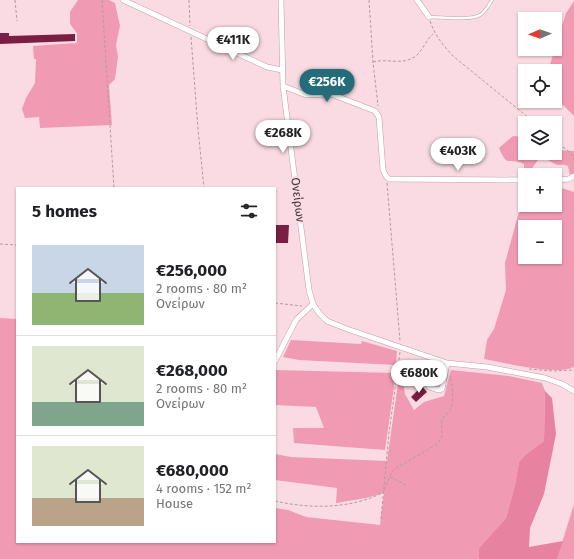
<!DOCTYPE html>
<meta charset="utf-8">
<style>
body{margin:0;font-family:"Fira Sans",sans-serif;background:#f2f2f2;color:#202124;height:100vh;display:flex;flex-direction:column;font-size:15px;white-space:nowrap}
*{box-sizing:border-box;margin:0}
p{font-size:13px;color:#757577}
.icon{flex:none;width:22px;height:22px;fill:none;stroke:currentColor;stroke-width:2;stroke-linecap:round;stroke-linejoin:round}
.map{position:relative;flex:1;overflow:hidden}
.details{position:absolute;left:16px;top:187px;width:260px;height:356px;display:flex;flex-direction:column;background:#fff;border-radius:0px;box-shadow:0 1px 3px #0004}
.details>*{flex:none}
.needle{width:26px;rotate:268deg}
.tools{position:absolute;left:518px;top:12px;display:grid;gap:8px}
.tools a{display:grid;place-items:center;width:44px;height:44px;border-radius:0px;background:#fff;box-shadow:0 1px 3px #0004;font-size:20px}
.price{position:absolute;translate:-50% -34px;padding:0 9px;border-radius:14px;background:#fff;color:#222;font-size:13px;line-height:26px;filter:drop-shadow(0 1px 2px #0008)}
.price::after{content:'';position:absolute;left:50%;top:24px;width:12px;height:9px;margin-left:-6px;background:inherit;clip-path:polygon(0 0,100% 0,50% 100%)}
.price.current{background:#246c79;color:#fff}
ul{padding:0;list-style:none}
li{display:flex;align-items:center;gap:12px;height:100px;padding:0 16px}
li+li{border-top:1px solid #e0e0e0}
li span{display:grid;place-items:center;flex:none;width:112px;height:80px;border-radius:0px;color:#555}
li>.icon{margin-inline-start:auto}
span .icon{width:48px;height:48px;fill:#fffc;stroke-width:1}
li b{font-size:17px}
h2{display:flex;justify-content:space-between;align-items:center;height:48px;padding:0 16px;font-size:17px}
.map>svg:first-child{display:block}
</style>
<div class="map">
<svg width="574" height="559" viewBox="0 0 574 559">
<rect width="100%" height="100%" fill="#fadbe3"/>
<path fill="#f19ab3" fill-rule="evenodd" d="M78 0H109L115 3 120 26 116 45 118 57 115 79 109 85 112 125 40 128 39 117 25 118 22 109 26 98 35 83 36 59H34L33 46 77 43V33L70 24V12Z
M574 1V116L555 97V71H548L566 13Z
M513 136 525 137V153H555V150L574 151V173L570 175 568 166C564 164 562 165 558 165 549 163 551 157 538 160L530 171H524V164C508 157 508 169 499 148Z
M555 186 574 192V367C554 376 507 363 484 359L487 340 494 329 506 290 505 263 518 215 525 201V205H555ZM525 227H555V257H525Z
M0 318 17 319V542H275V508L288 510 306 517 380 525 384 493 366 498 336 503 337 488 275 480V454L291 457 387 461 399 376 402 377 405 394 414 410 424 402 444 396 451 370 509 376 542 383 545 391 544 441 525 455 519 462 515 485 506 518 479 548V559H0Z
M291 340 361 344 362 341 397 351 396 365 299 360 283 357Z
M275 370 396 373 385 450 294 443 293 428H324L316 407 275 405Z
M574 504V559H557Z"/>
<path fill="#e782a1" d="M545 391 552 398 556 434 544 494 530 528 529 547 563 541 557 559H479V548L506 518 515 485 519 462 525 455 544 441Z"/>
<path fill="#7a1f43" d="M0 33H9V36L75 34V41L0 44Z
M275 225H289L288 243H275Z
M422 386 427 392 416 402 411 397Z"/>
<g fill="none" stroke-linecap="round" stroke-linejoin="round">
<g stroke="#c29da7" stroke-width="3.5">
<path id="lane" d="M429 17C441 17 470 21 480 15 485 12 489 5 492 0"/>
</g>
<g stroke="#c29da7" stroke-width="6">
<path id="street" d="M123 0 267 67 282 70
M281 0 283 86 309 290 313 304 319 313 327 321 347 329 447 363 487 367 545 378 562 384 574 391
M417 0 429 17
M283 86 306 95 331 94 375 111 379 117 383 170 386 176 389 179 525 180
M555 180 569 179 574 176
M275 361 296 320 313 304
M429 387 438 390 442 389 447 363"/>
</g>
<path stroke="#b39aa0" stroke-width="1" stroke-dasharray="3 2" stroke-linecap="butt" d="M15 0 17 21
M102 0 114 188
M189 0 190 26
M369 0 373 62 378 106
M430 21C435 36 443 45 453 56L535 123
M191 37 198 129 204 188
M373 62C388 58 402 66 416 56 423 50 426 40 433 34
M555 141 571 153 574 159
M387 183 400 341
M0 244 17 245
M275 303 302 306
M529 369 553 371 574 370
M390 477 406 485
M384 490 392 472 395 469 437 444C446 434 440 430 442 420 443 416 448 414 450 410 454 404 453 383 450 376
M275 501C310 509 350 509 382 493
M381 519 389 433 400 352"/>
<use href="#lane" stroke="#fff" stroke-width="2.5"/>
<use href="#street" stroke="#fff" stroke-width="5"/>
</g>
<g text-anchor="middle" stroke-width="4" stroke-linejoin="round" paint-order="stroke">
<g font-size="12" fill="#47373b" stroke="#fadbe3">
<text transform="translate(298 200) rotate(83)" y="4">Ονείρων</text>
</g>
</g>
</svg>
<div class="tools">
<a><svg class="needle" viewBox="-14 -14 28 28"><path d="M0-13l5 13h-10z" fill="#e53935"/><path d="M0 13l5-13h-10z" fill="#757577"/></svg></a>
<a><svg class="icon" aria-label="locate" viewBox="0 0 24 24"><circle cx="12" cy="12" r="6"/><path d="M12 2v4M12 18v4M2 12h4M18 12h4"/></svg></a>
<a><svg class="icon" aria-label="layers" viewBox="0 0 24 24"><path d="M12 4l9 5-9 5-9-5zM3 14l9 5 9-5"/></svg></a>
<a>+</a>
<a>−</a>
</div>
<b class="price" style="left:233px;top:61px">€411K</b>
<b class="price current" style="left:327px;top:103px">€256K</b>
<b class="price" style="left:283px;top:154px">€268K</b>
<b class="price" style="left:458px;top:172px">€403K</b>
<b class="price" style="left:419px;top:394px">€680K</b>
<section class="details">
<h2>5 homes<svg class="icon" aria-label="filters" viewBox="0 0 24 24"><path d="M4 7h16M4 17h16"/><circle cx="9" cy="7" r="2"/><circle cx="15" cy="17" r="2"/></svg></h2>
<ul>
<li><span style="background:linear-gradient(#c9d6e8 60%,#8fb573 0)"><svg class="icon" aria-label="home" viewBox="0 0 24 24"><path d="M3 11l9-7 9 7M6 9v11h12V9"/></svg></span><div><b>€256,000</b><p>2 rooms · 80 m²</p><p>Ονείρων</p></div></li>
<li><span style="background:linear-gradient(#dfe7d0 70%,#7fa58c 0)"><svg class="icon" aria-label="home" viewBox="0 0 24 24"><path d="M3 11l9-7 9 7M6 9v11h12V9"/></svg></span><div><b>€268,000</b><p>2 rooms · 80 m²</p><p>Ονείρων</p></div></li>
<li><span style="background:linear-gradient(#dfe7d0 65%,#b9a48a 0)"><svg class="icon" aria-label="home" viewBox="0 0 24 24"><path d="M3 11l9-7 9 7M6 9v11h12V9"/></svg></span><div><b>€680,000</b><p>4 rooms · 152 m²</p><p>House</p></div></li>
</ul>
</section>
</div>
